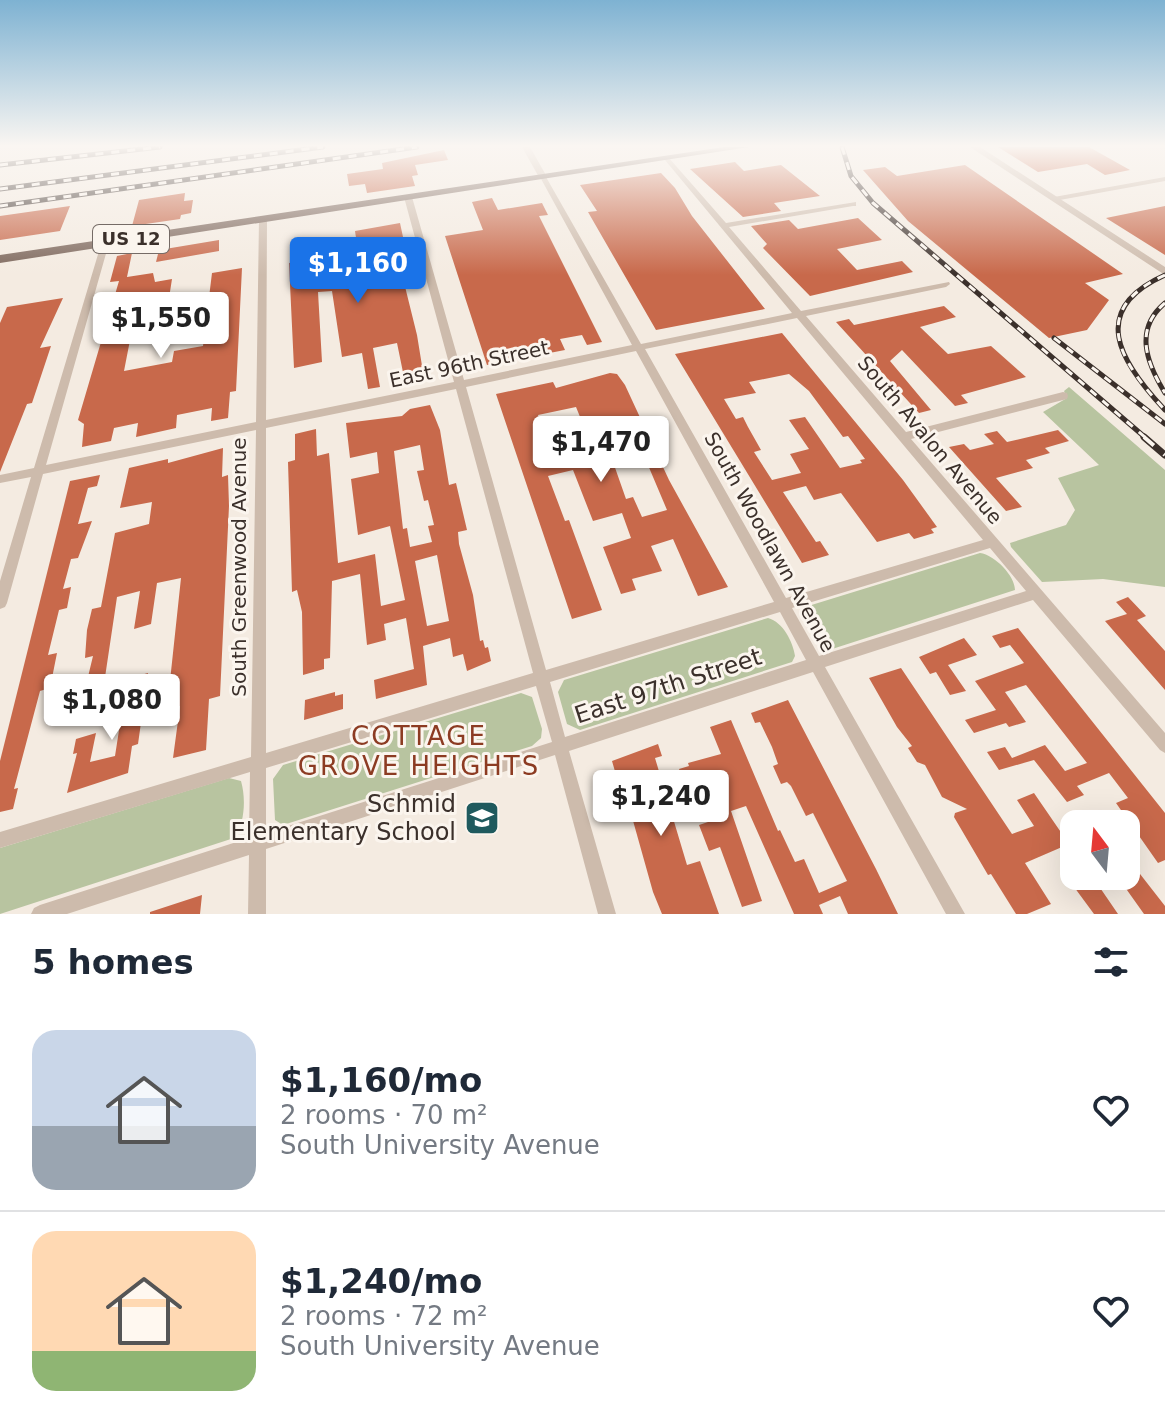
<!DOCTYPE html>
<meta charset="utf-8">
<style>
body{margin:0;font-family:"DejaVu Sans",sans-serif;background:#f6f6f7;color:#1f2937;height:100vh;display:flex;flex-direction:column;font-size:30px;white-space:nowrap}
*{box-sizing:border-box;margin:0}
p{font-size:26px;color:#747a83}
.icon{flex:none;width:44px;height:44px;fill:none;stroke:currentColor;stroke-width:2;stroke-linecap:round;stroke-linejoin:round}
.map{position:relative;height:914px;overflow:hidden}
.drawer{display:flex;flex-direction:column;background:#fff;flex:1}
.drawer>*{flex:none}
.needle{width:52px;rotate:344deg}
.tools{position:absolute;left:1060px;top:810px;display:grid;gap:16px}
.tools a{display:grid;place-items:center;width:80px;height:80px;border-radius:16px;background:#fff;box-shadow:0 8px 32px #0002;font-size:40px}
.price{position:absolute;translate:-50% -68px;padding:0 18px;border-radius:8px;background:#fff;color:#222;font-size:26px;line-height:52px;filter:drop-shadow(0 2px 4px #0008)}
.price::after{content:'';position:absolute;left:50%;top:48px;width:24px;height:18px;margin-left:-12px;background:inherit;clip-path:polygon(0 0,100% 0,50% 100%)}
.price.selected{background:#1a73e8;color:#fff}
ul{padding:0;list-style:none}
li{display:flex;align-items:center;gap:24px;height:200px;padding:0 32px}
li+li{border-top:2px solid #e0e1e3}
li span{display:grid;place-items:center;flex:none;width:224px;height:160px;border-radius:24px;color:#555}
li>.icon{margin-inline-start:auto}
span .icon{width:96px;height:96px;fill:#fffc;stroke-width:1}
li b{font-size:34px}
h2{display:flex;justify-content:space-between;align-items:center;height:96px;padding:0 32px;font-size:34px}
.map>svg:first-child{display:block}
</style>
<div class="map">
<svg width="1165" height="914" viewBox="0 0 1165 914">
<rect width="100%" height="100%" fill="#f4ebe1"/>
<path fill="#b8c4a0" d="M1069 387 1165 470V587L1103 579 1042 582 1011 547 1010 543 1066 525 1075 510 1058 478 1099 465 1043 412 1067 398 1064 391Z
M980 553C995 555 1015 576 1015 590L829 650 817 644 802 617 805 607Z
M768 618C783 622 793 642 795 656L792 662 580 730 567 724 558 692 564 680Z
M521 693 532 697 542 729 541 738 532 746 283 825 275 820 273 779 283 765Z
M229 778 241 781C246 798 245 824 234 838L0 914V848Z"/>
<path fill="#c8694b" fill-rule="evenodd" d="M998 147H1089L1130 170 1105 175 1087 164 1038 172Z
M444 150 448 160 415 165 418 175 412 176 415 186 367 193 365 184 349 186 347 174 383 169 382 163Z
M735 162 744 171 781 165 820 196 774 203 781 211 743 217 690 169Z
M965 165 1123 274 1085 283 1109 300 1087 330 1049 338 908 221 863 170 885 167 897 176Z
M661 173 675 188 692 216 765 309 656 330 588 212 597 211 580 185Z
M185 193 184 201 193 200 191 213 181 215 180 219 132 226 139 200Z
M492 198 498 210 542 203 548 215 539 216 602 342 587 345 582 335 560 339 565 350 487 365 445 236 483 230 472 202Z
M70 206 60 231 0 240V216Z
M1165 206V255L1106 218Z
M858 218 882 240 837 249 857 270 902 261 913 272 810 296 763 248 767 244 751 226 789 220 798 229Z
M400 223 403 237 393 238 417 335 424 378 405 382 397 343 373 348 380 387 368 389 362 353 342 357 332 291 318 292 322 362 294 368 289 263 301 261 302 272 328 268 327 257 358 251 355 231Z
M219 240V251L156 262 159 250Z
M132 253 127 277 153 273 155 282 172 279 164 330 131 335 124 371 172 362 174 351 203 346 212 273 242 268 236 391 230 392 228 418 211 421 212 408 177 415 176 428 136 437 138 423 114 428 111 441 82 447 84 424 78 420 119 281 110 282 117 256Z
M63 298 40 348 51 346 32 403 27 404 0 472V323L7 307Z
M944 306 956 317 920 327 948 354 991 346 1026 377 961 395 968 403 955 406 902 350 890 361 931 410 919 413 836 322 849 319 854 325Z
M782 333 903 480 937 527 931 529 934 533 914 539 909 533 877 542 841 493 814 500 806 486 783 492 816 542 820 541 829 555 802 563 675 354ZM789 374 809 391 843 437 848 436 865 459 860 460 862 463 840 468 805 417 789 420 809 449 790 454 801 473 772 480 754 452 761 450 748 427 743 417 736 419 724 399 756 393 749 382Z
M610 373 617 374 625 385 669 480 728 587 698 596 673 539 651 546 662 571 632 579 636 590 621 594 603 547 631 538 622 513 593 521 573 470 548 476 565 521 569 520 602 610 572 619 496 394 553 382 556 388ZM576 407 585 429 545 437 538 415ZM632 436 645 458 667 510 642 517 633 497 626 499 606 442Z
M430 405 440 430 449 485 456 483 463 513 467 530 458 532 459 544 473 595 480 641 483 640 485 648 488 647 491 661 467 671 463 654 453 657 450 638 423 646 427 685 376 699 374 680 414 669 406 618 384 624 386 640 367 645 360 574 332 581 330 658 324 659V669L303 675 302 612 297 590 292 592 288 462 295 460V434L316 429 317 456 329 453 338 563 375 554 381 606 405 600 390 526 358 535 351 479 379 473 377 452 350 458 346 423 402 416 410 409ZM420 445 424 470 417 471 424 501 428 500 434 525 428 526 432 542 410 547 407 528 403 529 394 451ZM437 555 449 621 427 626 415 561Z
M1058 430 1069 441 1045 448 1050 453 1026 460 1033 468 996 478 1022 507 1006 511 949 447 964 444 970 450 994 444 984 434 997 431 1007 442Z
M223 448 222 477 228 475 229 506 220 696 209 699 206 750 173 758 180 706 167 709 181 578 157 583 151 624 134 629 140 591 117 597 101 704 80 710 93 656 85 658 87 630 92 609 101 607 115 533 149 524 152 502 120 508 129 468 168 459V463Z
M100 475 97 486 88 488 78 524 92 521 78 558 71 559 63 589 71 587 67 608 59 610 48 655 57 653 50 688 40 691 14 789 18 788 13 809 0 812V761L70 481Z
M1128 597 1146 616 1137 620 1165 651V690L1105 621 1127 614 1116 602Z
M1018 628 1165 813V860L1158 863 1116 803 1128 798 1109 773 1077 786 1084 795 1067 802 1034 760 999 770 987 752 1005 747 1012 758 1045 745 1065 771 1087 763 1026 685 1005 692 1026 722 1009 727 1006 723 974 733 965 720 996 710 975 681 1024 663 1010 645 1000 648 992 636Z
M964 638 977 655 948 665 966 691 950 695 936 672 930 674 919 657Z
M901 668 1012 834 1034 826 1017 800 1034 793 1069 844 1025 863 1051 904 1027 914H1016L991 874 988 875 954 817 955 813 967 809 942 797 925 765 917 762 908 748 912 746 897 727 869 678Z
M148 673 138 744 132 746 128 773 67 793 77 753 73 754 76 739 96 733 90 762 115 756 127 679Z
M335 692V696L343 694V709L304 720 305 700Z
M788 700 876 869 898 914H848L840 896 819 905 823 914H794L746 806 731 811 762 901 742 907 720 847 709 851 699 825 708 822 695 781 684 782 679 769 689 766 688 763 721 754 710 727 731 720 778 831 780 830 795 862 804 859 819 893 847 881 813 813 806 816 791 786 787 782 781 784 773 766 778 764 772 747 760 722 755 723 751 713Z
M658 744 662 756 655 758 687 865 700 861 719 914H662L653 892 630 810 625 806 612 761Z
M1126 856 1165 906V914H1144L1117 876H1126Z
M1066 876H1092L1118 914H1094Z
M202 895 200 914H150V912Z"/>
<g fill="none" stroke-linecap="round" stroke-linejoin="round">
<path fill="#cdbbac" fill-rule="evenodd" d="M665 158H669L726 223 856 202V206H853L729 227 801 311 949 282 950 284 946 287 806 316 906 432 1063 392 1067 393 1068 396 1067 399 911 439 1165 733V753L1160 750 1033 600 825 667 965 914H946L813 672 569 751 616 914H598L555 755 266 849V914H248L249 855 67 914H31L34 908 40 905 249 838 250 772 0 848V832L251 757 256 430 43 474 7 603 5 607 0 609V581L31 477 0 483V475L34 468 102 241 109 243 46 465 256 422 259 219 263 217 267 219 266 420 454 382 404 197 408 195 412 197 464 380 632 345 540 177 543 175 546 177 641 344 792 313 665 160ZM797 318 983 540 786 598 645 349ZM636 351 774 602 546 670 466 387ZM456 389 533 673 266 753V428ZM990 548 1026 591 819 656 792 608ZM780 612 806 660 565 737 550 682ZM536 686 552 742 266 833V768Z
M1165 177V181L1054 201 1050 199 1054 197Z"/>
<path fill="#cdbbac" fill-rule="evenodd" d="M522 147H530L547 177 546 179H540Z
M970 147H980L1165 267V275Z"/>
<path fill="#7d675c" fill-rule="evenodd" d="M724 147H749L0 263V255Z"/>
<g stroke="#3b302b" stroke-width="5">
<path id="rail-far1" d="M842 147 851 176 873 203 1147 439
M0 165 160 147
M0 189 323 147
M0 206 417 147
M1165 275C1087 310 1120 362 1165 410
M1165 303C1134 329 1146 362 1165 393
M1054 338 1165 424"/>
</g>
<g stroke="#3b302b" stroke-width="7">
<path id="rail" d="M1144 437 1165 455"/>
</g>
<use href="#rail-far1" stroke="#fbf5ee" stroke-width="3" stroke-dasharray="8" stroke-linecap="butt"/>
<use href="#rail" stroke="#fbf5ee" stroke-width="4" stroke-dasharray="13" stroke-linecap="butt"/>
</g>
<linearGradient id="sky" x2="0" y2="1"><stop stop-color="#7eb2d2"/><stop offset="0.53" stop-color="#faf6f2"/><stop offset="1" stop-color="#faf6f2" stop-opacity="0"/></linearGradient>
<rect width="1165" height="275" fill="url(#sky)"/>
<defs>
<g id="school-square" transform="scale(1.8)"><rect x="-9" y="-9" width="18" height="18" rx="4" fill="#1f5a5e" stroke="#fbf5ee"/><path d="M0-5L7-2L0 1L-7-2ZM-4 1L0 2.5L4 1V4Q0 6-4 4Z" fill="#fff"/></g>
</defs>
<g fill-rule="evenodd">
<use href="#school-square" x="482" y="818"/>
</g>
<g text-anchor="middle" stroke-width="6" stroke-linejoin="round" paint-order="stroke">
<rect fill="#fbf5ee" stroke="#756b66" stroke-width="2" x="93" y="225" width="76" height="28" rx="6"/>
<g font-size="18" font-weight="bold" fill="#3b302b">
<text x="131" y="245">US 12</text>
</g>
<g font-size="20" fill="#3b302b" stroke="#fbf5ee">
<text transform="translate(469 364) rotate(-12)" y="7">East 96th Street</text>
<text transform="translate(930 440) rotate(50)" y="7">South Avalon Avenue</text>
<text transform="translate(770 542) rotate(61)" y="7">South Woodlawn Avenue</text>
<text transform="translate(239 567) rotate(-90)" y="7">South Greenwood Avenue</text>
</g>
<g font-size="24" fill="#3b302b" stroke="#fbf5ee">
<text transform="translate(668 686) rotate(-18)" y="8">East 97th Street</text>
</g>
<g font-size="24" fill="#3b302b" stroke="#fbf5ee" text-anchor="end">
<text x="456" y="812">Schmid<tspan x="456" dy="28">Elementary School</tspan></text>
</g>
<g font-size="26" letter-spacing="2" fill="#8c3b22" stroke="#fbf5ee">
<text x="419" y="745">COTTAGE<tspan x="419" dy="30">GROVE HEIGHTS</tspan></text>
</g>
</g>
</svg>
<div class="tools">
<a><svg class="needle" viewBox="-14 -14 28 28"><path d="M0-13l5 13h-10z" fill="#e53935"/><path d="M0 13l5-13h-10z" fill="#747a83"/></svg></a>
</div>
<b class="price selected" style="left:358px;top:305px">$1,160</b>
<b class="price" style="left:161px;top:360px">$1,550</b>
<b class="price" style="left:601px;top:484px">$1,470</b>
<b class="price" style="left:112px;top:742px">$1,080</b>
<b class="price" style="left:661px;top:838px">$1,240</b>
</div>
<section class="drawer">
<h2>5 homes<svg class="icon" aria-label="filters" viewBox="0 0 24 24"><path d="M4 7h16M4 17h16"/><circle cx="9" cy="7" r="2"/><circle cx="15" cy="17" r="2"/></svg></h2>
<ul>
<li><span style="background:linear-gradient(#c9d6e8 60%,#9aa5b1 0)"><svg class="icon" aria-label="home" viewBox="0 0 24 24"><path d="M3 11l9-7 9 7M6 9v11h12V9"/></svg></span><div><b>$1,160/mo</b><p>2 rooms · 70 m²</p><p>South University Avenue</p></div><svg class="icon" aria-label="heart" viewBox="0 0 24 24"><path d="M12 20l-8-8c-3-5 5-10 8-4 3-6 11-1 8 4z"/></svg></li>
<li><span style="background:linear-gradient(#ffd9b3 75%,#8fb573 0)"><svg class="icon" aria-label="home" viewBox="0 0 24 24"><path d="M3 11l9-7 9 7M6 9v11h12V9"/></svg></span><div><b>$1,240/mo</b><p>2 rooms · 72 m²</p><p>South University Avenue</p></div><svg class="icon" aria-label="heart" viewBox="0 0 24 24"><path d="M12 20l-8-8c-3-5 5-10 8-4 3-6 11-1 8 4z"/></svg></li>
</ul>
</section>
